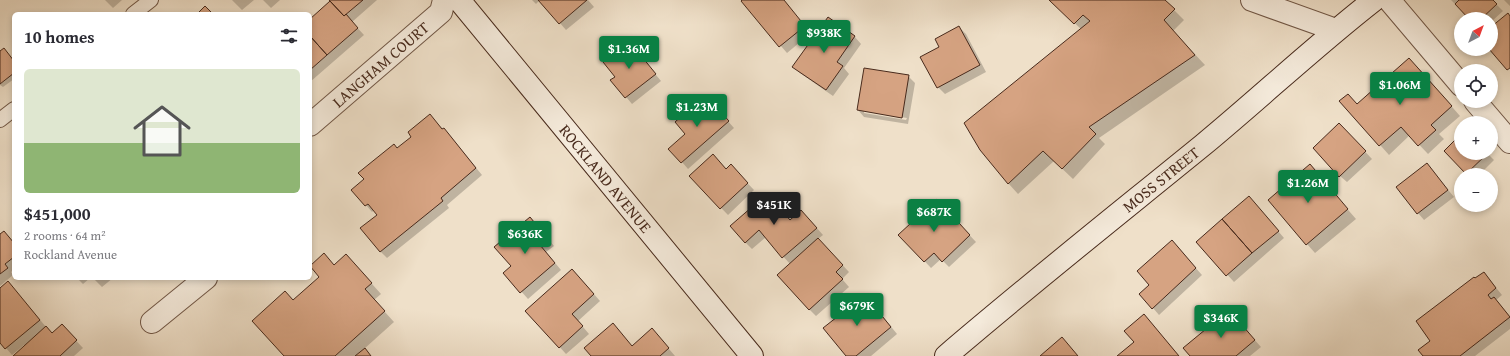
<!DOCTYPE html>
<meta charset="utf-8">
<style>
body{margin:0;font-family:"Gentium Book Plus",serif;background:#f2f2f3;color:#2b2b33;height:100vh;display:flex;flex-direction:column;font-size:15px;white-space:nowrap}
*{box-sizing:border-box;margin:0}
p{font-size:13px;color:#7c7c81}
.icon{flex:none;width:22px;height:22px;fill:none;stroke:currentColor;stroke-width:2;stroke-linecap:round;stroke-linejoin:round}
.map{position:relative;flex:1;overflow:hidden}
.details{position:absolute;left:12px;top:12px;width:300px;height:268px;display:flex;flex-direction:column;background:#fff;border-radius:6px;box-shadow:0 2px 6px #0003}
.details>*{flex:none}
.needle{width:26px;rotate:41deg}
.controls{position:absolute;left:1454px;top:12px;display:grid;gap:8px}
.controls a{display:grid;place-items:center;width:44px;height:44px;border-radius:50%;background:#fff;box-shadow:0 2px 6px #0003;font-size:20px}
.price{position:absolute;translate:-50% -34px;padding:0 9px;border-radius:4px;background:#0b8043;color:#fff;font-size:13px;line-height:26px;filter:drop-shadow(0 1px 2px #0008)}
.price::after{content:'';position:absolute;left:50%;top:24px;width:12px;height:9px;margin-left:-6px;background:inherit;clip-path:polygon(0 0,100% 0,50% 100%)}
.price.selected{background:#222;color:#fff}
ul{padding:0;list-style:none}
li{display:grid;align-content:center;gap:8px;height:212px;padding:0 12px}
li span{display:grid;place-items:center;height:124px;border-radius:6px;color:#555}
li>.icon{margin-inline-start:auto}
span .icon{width:72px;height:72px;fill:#fffc;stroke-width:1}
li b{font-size:17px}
h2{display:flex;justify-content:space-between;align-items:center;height:48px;padding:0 12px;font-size:17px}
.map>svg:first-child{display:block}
</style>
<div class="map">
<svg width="1510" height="356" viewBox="0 0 1510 356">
<rect width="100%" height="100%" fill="#efe0c9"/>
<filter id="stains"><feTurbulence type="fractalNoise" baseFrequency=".005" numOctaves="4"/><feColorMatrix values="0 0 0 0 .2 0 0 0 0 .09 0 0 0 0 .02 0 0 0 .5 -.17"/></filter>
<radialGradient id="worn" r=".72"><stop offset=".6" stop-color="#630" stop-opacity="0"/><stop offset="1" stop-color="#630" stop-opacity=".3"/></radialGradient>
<path fill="#0003" fill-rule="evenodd" d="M105 0H122L113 8Z
M232 0H254L242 10Z
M263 0H280L271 8Z
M331 0H377L352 22 364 35 310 82V20L332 1Z
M532 0H588L594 7 566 30 540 0 536 4Z
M744 0H783L811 33 787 53 742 1Z
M1050 0H1164L1184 20 1173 31 1205 65 1099 138 1105 144 1073 179 1054 161 1018 194 1008 183 1081 29Z
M1451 0H1492L1503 11 1491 22V19H1470Z
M1504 0H1510V6Z
M828 18 855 37 861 44 844 68 849 74 833 96 800 73 793 66Z
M959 27 966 34 986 72 945 94 938 87Z
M629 42 661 81 632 104 612 80 616 77Z
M0 52 14 62V79L3 87 0 85Z
M1418 68 1460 116 1439 134 1444 139 1428 154 1410 135 1389 155 1341 101 1357 105Z
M865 69 908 76 915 83 908 124 864 117 858 110ZM864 111 907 118 906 120 864 113Z
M712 103 734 128 688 169 682 162 687 134Z
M436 122 450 136 482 175 447 205 449 208 387 258 380 251 378 215 374 210 372 212 353 190 398 149Z
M1339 124 1372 159 1347 182 1340 176Z
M1461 135V153H1487L1494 160 1479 175H1469L1445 151Z
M1427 164 1454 197 1424 220 1418 213Z
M1310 166 1356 219 1315 253 1307 244Z
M726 170 737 172 754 190 728 215 690 176Z
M767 195 790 221 808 218 823 235 818 239 849 272 842 279 849 287 816 316 809 309 790 264 766 237 752 249 745 242Z
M1255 204 1284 238 1234 282 1198 242Z
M943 207 976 242 949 267 941 259 931 268 900 235Z
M536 225 554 246 546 252 561 270 528 299 505 273 512 266Z
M0 235 14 243V269L11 272 13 275 0 286Z
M1178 248 1202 275 1159 315 1153 308 1151 285Z
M324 255 335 266H356L381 294 374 300 394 322 364 349 371 356H285L294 301 320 277Z
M1484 273 1502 295 1496 300 1510 317V329L1475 356H1424L1432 341 1475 280Z
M579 277 600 301 578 321 589 334 566 354 527 311Z
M77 278H90L83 284Z
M93 278H113L102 287Z
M0 289H14L52 334 68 332 83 348 74 356H15L25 346 24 345 12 355 0 341Z
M871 302 897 334 871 356H847Z
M1235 318 1261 347 1250 356H1191Z
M658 336 675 356H592L632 346Z"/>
<path fill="#d6a382" stroke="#482a1c" d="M329 0H363L344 16Z
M538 0H587L559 24Z
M742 0H784L805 26 779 47 741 1Z
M1049 0H1165L1175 9 1164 20 1195 55 1089 127 1096 134 1062 169 1043 151 1008 184 980 150 964 123 1090 21 1083 15 1074 24Z
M1459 0H1493L1497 4 1481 19H1469L1455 4Z
M330 1 344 16 346 14 358 28 327 55 310 36V19Z
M205 6 213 14H197Z
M1508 13 1510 16V68L1507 70 1489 49H1491V27Z
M828 17 855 36 837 62 843 66 826 90 792 67Z
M959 26 980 65 937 88 920 57 939 47 935 39Z
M310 36 327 55 310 70Z
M629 41 656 74 625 98 610 80 615 77 603 62Z
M4 48 14 61V73L0 84V51Z
M1409 58 1452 106 1431 125 1436 130 1418 146 1401 127 1379 146 1339 101 1348 94 1357 104Z
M864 68 909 75 902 118 857 110Z
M705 95 729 121 681 163 668 149 685 134 675 122Z
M430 114 442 129 444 128 476 168 441 198 443 201 380 252 360 228 377 215 368 204 365 206 351 190 364 179 358 173 394 144 397 148 411 137 408 132Z
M1339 123 1366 151 1339 177 1313 148Z
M1461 134V153H1488L1466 174 1444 151Z
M713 154 726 169 731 164 748 183 720 209 689 176Z
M1427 163 1448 190 1417 214 1396 187Z
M1310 164 1348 209 1306 245 1268 200Z
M767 194 790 220 801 210 817 228 782 258 759 230 745 243 730 226Z
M1249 196 1279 231 1252 253 1222 219Z
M937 199 970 235 942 262 934 253 924 262 898 235Z
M530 217 548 239 540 245 555 263 520 293 503 273 511 266 494 247Z
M1222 219 1252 253 1226 276 1196 242Z
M4 231 14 243V257L5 264 8 268 0 274V234Z
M818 238 843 265 836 272 843 279 809 310 777 275Z
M1172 240 1196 268 1152 309 1139 294 1149 285 1137 271Z
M324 253 334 265 346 254 372 283 365 289 385 311 335 356H284L252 321 285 291 293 300 319 277 310 266Z
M572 269 594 294 572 314 583 326 559 348 525 311Z
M1484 272 1496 288 1488 295 1491 299 1494 297 1510 317 1460 356H1423L1418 350 1430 341 1416 321 1474 277 1475 278Z
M8 281 40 320 5 349 0 343V288Z
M865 295 891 327 856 356H846L823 328Z
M1229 310 1255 340 1236 356H1190L1183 348Z
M1144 314 1179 356H1117L1134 342 1124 331Z
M613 323 632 346 652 328 669 348 660 356H591L584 348Z
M62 324 77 340 60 356H13L46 326 52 333Z
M1062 337 1078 356H1040Z
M365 348 371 356H355Z"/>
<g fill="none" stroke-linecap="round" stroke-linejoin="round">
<g stroke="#725847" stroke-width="16">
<path id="lane" d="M133 14 151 0
M0 120 14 109"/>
</g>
<g stroke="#725847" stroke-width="24">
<g id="street">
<path d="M1252 0 1336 30"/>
<path d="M1389 0 1461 85"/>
<path d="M1475 101 1510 142"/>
<path id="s1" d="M310 125 441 12 444 0"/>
<path d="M152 322 206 278"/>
</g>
</g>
<g stroke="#482a1c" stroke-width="24">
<g id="secondary">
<path id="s2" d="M459 0 752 356"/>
<path id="s3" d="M946 356C1030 284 1117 215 1203 145 1261 97 1315 46 1374 0"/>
</g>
</g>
<use href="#lane" stroke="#f5ebdc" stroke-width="14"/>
<use href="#street" stroke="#f5ebdc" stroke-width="22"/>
<use href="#secondary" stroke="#f5ebdc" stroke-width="22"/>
</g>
<g text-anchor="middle" stroke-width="4" stroke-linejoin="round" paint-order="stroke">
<g font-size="16" fill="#482a1c" stroke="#f5ebdc">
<text dy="6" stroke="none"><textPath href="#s1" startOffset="93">LANGHAM COURT</textPath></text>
<text dy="6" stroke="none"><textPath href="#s2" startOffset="231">ROCKLAND AVENUE</textPath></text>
<text dy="6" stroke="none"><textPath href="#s3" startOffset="278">MOSS STREET</textPath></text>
</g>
</g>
<rect width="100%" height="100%" filter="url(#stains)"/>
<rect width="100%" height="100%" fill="url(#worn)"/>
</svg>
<div class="controls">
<a><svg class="needle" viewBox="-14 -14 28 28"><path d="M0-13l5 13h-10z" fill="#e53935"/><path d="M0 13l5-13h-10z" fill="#7c7c81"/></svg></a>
<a><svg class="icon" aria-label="locate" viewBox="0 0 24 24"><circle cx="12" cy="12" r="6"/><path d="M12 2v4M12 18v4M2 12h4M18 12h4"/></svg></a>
<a>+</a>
<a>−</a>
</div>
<b class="price" style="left:824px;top:54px">$938K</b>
<b class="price" style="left:629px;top:70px">$1.36M</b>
<b class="price" style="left:1400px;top:106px">$1.06M</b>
<b class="price" style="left:697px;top:128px">$1.23M</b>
<b class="price" style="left:1308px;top:204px">$1.26M</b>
<b class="price selected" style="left:774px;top:226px">$451K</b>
<b class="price" style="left:934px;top:233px">$687K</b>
<b class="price" style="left:525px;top:255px">$636K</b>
<b class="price" style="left:857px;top:327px">$679K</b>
<b class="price" style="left:1221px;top:339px">$346K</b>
<section class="details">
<h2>10 homes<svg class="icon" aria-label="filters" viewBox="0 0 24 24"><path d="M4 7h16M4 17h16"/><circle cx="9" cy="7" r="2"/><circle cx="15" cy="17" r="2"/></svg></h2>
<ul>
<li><span style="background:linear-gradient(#dfe7d0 60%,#8fb573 0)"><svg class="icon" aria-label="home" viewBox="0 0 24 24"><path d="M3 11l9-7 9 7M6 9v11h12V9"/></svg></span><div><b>$451,000</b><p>2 rooms · 64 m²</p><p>Rockland Avenue</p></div></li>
</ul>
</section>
</div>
